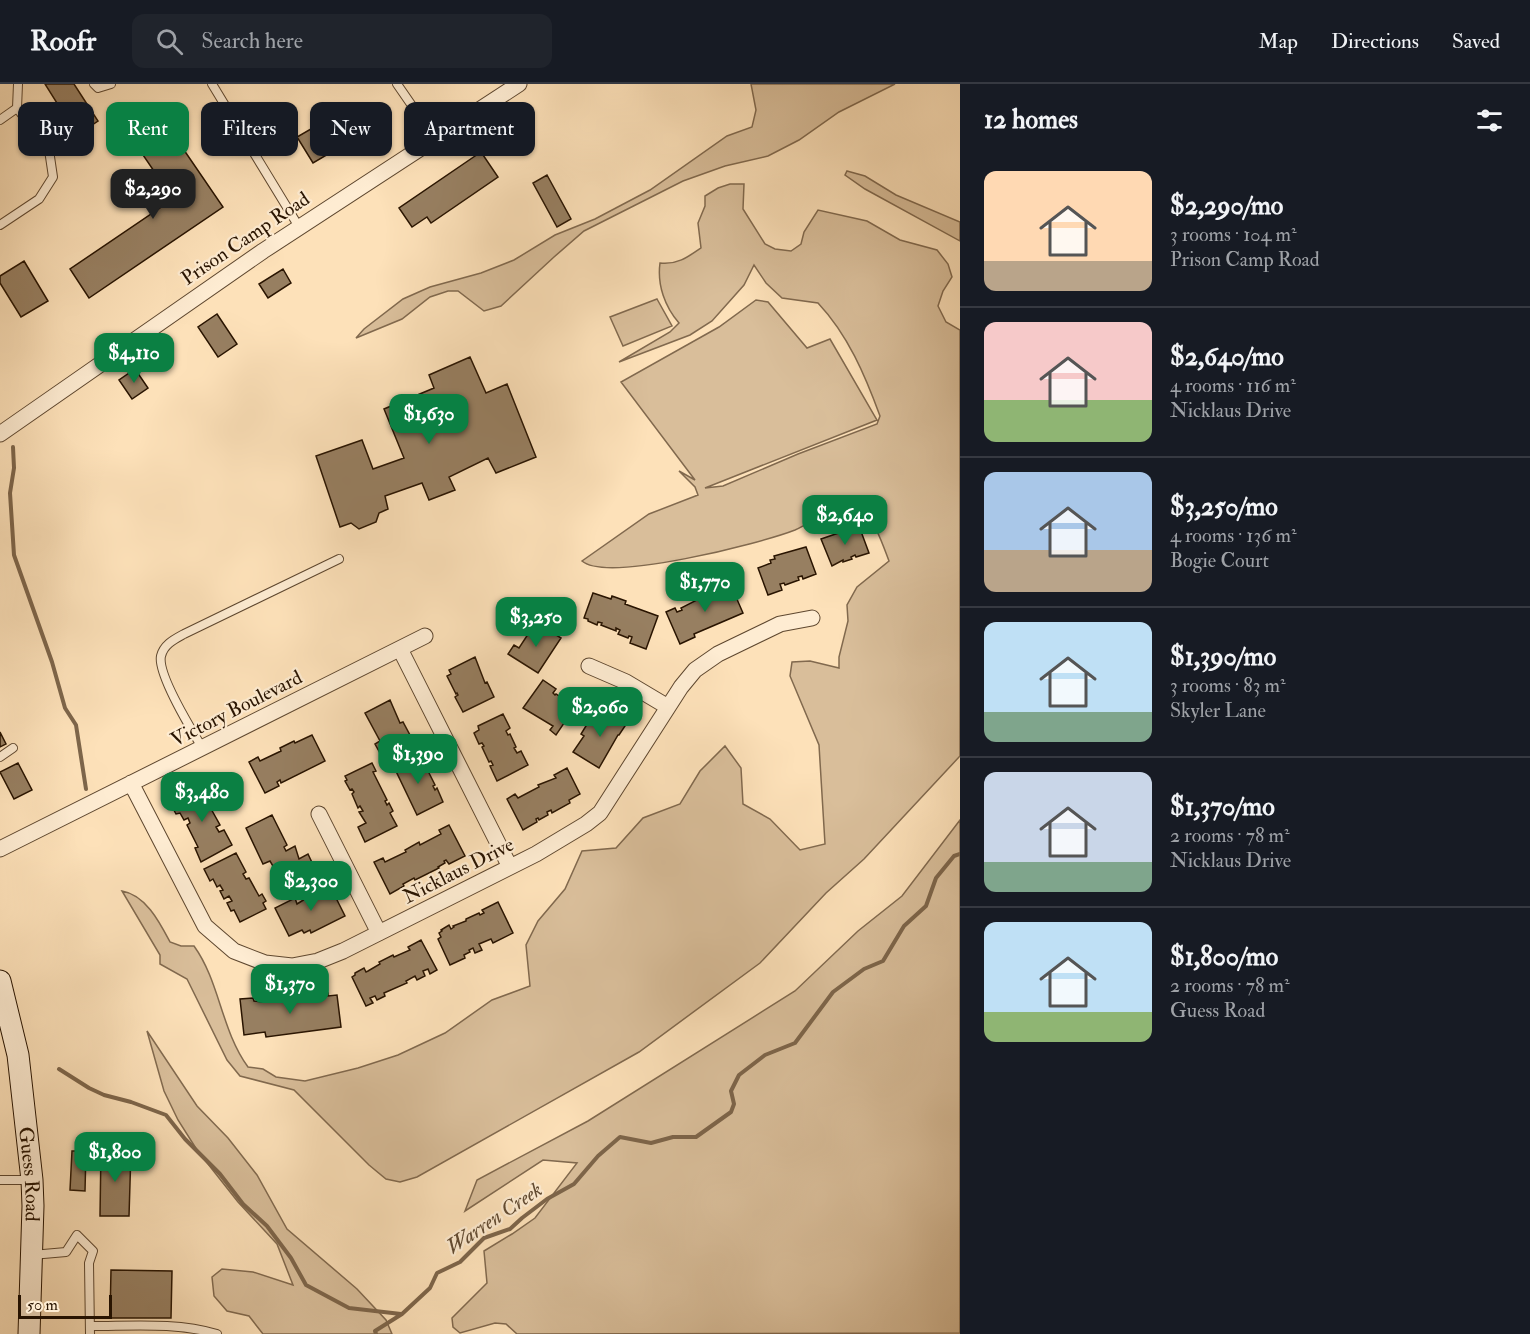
<!DOCTYPE html>
<meta charset="utf-8">
<style>
body{margin:0;font-family:"IM FELL Double Pica",serif;background:#20242c;color:#f1f3f6;height:100vh;display:flex;flex-direction:column;font-size:22px;white-space:nowrap}
*{box-sizing:border-box;margin:0}
p{font-size:20px;color:#9ea1a6}
.icon{flex:none;width:33px;height:33px;fill:none;stroke:currentColor;stroke-width:2;stroke-linecap:round;stroke-linejoin:round}
.map{position:relative;flex:1;overflow:hidden}
.panel{display:flex;flex-direction:column;background:#171b24;width:570px}
.panel>*{flex:none}
.hud{position:absolute;left:18px;top:18px;width:570px;height:54px;display:flex;gap:12px}
.scale{position:absolute;left:18px;bottom:15px;width:94px;box-sizing:border-box;padding-left:6px;border:3px solid #291401;border-top:0;font-size:16px;line-height:21px;white-space:nowrap;color:#291401;-webkit-text-stroke:4px #feecd2;paint-order:stroke}
.price{position:absolute;translate:-50% -51px;padding:0 14px;border-radius:12px;background:#0b8043;color:#fff;font-size:20px;line-height:39px;filter:drop-shadow(0 2px 3px #0008)}
.price::after{content:'';position:absolute;left:50%;top:36px;width:18px;height:14px;margin-left:-9px;background:inherit;clip-path:polygon(0 0,100% 0,50% 100%)}
.price.selected{background:#222;color:#fff}
ul{padding:0;list-style:none}
li{display:flex;align-items:center;gap:18px;height:150px;padding:0 24px}
li+li{border-top:2px solid #363941}
li span{display:grid;place-items:center;flex:none;width:168px;height:120px;border-radius:12px;color:#555}
li>.icon{margin-inline-start:auto}
span .icon{width:72px;height:72px;fill:#fffc;stroke-width:1}
li b{font-size:26px}
h2{display:flex;justify-content:space-between;align-items:center;height:72px;padding:0 24px;font-size:26px}
.tag{padding:0 21px;border-radius:12px;background:#171b24;box-shadow:0 2px 4px #0004;font-size:21px;line-height:54px}
.tag.selected{background:#0b8043;color:#fff}
header{display:flex;align-items:center;gap:36px;box-sizing:border-box;height:84px;padding:0 30px;background:#171b24;border-bottom:2px solid #363941}
header strong{font-size:28px}
nav{display:flex;gap:33px;margin-inline-start:auto;font-size:21px}
.search{width:420px;height:54px;background:#20242c;display:flex;align-items:center;gap:15px;box-sizing:border-box;padding:0 21px;border-radius:12px;color:#9ea1a6;font-size:22px}
main{display:flex;flex:1;min-height:0}
.map>svg:first-child{display:block}
</style>
<header>
<strong>Roofr</strong>
<div class="search"><svg class="icon" aria-label="search" viewBox="0 0 24 24"><circle cx="10" cy="10" r="6"/><path d="M15 15l6 6"/></svg>Search here</div>
<nav><a>Map</a><a>Directions</a><a>Saved</a></nav>
</header>
<main>
<div class="map">
<svg width="960" height="1250" viewBox="0 0 960 1250">
<rect width="100%" height="100%" fill="#fde1b9"/>
<filter id="stains"><feTurbulence type="fractalNoise" baseFrequency=".00333" numOctaves="4"/><feColorMatrix values="0 0 0 0 .2 0 0 0 0 .09 0 0 0 0 .02 0 0 0 .5 -.17"/></filter>
<radialGradient id="worn" r=".72"><stop offset=".6" stop-color="#630" stop-opacity="0"/><stop offset="1" stop-color="#630" stop-opacity=".3"/></radialGradient>
<path fill="#d9be9a" stroke="#81694e" stroke-width="1.5" d="M751 0H895L839 28 799 56 768 72 725 82 683 97 584 147 554 173 501 222 484 227 458 207H448L430 213 402 235 356 254 364 245 403 215 430 203 481 189 514 176 555 151 595 135 650 106 727 52 752 43 756 26Z
M847 87 865 92 896 111 960 138V157L865 105 845 91Z
M730 100H744L743 125 765 160 775 165 791 167 801 160 804 148 818 126 867 137 900 156 937 166 948 180 952 193 943 207 938 222 946 238 960 246V672L864 775 826 809 760 879 639 968 417 1093 400 1098 386 1095 369 1081 294 1006 240 992 227 976 187 895 160 880V871L122 807C146 811 160 839 170 858L181 862H194C220 898 221 946 248 983L263 985 276 993 305 997 358 984 398 971 445 949 492 916 530 902 526 861 538 837 565 805 582 767 616 764 643 734 680 720 700 687 725 662 741 684 743 720 770 735 800 766 825 760 819 661 790 592 792 578 810 577 839 584V573L848 537 847 521 857 503 889 477C884 464 874 433 861 426 836 414 816 437 795 446 762 459 607 499 582 477L649 430 698 411 695 403 679 387 695 396 621 298 719 243 756 216 768 218 807 264 830 255 877 336 705 404 723 402 798 370 877 340 880 332C865 291 848 251 818 219L782 214 766 199 754 181 744 201 712 237 690 251 619 278 670 248 679 239C665 223 657 201 660 179 677 181 688 173 701 164L698 139 705 122V112L718 104Z
M657 215 672 242 623 262 610 233Z
M960 736V1249L517 1250 506 1240 495 1239 460 1249 453 1243 452 1234 487 1199 484 1167 512 1150 535 1134 577 1079 543 1076 465 1127 477 1096 588 1037 795 907 858 847 902 812Z
M147 947 197 1022 228 1054 257 1091 287 1145 357 1205 386 1236 392 1250H263L249 1232 227 1227 214 1212 212 1193 222 1185 253 1188 293 1201 277 1160 238 1118 197 1066 178 1036 164 1007Z"/>
<g fill="none" stroke-linecap="round" stroke-linejoin="round">
<path stroke="#7d654a" stroke-width="4" d="M13 363 14 384 10 409 14 471 52 578 65 624 76 641 86 705
M59 985 89 1004 104 1011 131 1018 166 1031 185 1055 220 1090 243 1120 267 1142 291 1174 306 1201 349 1224 401 1230
M376 1250 375 1247 402 1230 430 1204 437 1189 460 1178 484 1154 510 1145 522 1134 547 1115 574 1100 598 1072 620 1053 651 1059 673 1053H696L731 1028 734 1020 731 1007 739 991 765 971 795 959 833 908 864 885 883 877 904 842 926 822 936 794 954 772 960 770"/>
</g>
<path fill="#977f61" stroke="#291401" stroke-width="1.5" d="M45 0H74L98 37 77 51Z
M336 30 352 56 313 79 297 53 316 42 321 50 331 44 326 36Z
M173 50 223 123 89 214 70 185 173 115 143 71Z
M481 68 498 93 431 139 427 133 412 143 399 124Z
M547 91 571 135 557 143 533 99Z
M24 177 48 217 21 233 0 199V192Z
M283 185 291 199 268 214 259 200Z
M217 230 237 260 218 273 198 243Z
M470 273 486 309 507 300 536 373 496 389 488 374 449 393 455 406 429 416 422 399 385 412 388 425 379 429 376 438 359 445 351 439 340 443 316 372 362 356 373 385 404 374 384 325 434 304 429 291Z
M135 285 148 304 132 315 119 296Z
M859 442 869 469 856 473 855 471 851 473 852 475 843 478V476L832 482 821 455Z
M806 463 816 490 803 495 802 492 798 493 799 496 785 501 784 499 780 500 782 506 768 511 758 484 771 479 770 476 775 475 774 472Z
M729 497 743 529 694 550 695 553 680 560 666 528 675 524 677 528 682 526 681 524 697 516 696 514 711 508 712 510 721 506 719 501Z
M593 509 611 515 612 512 626 517 625 520 658 532 646 565 630 559 632 553 629 552 628 554 618 550 620 546 616 544V547L601 541 602 539 598 538 597 541 588 537V535L584 534Z
M536 538 561 554 538 589 508 570 514 561 519 564Z
M475 573 485 599 487 598 494 613 463 628 455 613 458 611 457 609 456 610 447 592 451 590 449 586Z
M543 596 556 605 553 609 555 611 556 610 575 623 556 651 550 646 553 642 523 624Z
M390 616 400 639 403 638 411 653 380 669 375 660 380 657 365 629Z
M602 624 627 639 619 651H618L599 684 573 668 584 652 581 650 589 637 593 639Z
M503 630 510 644 506 647 508 651 510 650 516 663 514 664 517 669 521 667 528 681 497 697 490 682 493 681 491 677 489 678 482 663 484 662 482 659 479 660 474 649 479 646 478 642Z
M0 648 6 660 0 663Z
M312 651 325 677 281 699 280 696 277 698 279 702 265 709 249 678 258 673 260 677 281 667 280 664 294 657 295 659Z
M418 672 420 676 421 675 426 688 428 687 435 701 433 702 435 706 437 704 443 718 417 731 394 683Z
M18 679 32 706 14 715 0 688Z
M372 679 376 687 373 688 387 716 385 717 387 721 389 719 393 727 390 729 397 742 365 758 358 743 366 739 359 728 363 727 360 722 358 724 352 710 354 708 352 705 350 706 345 697 347 696 345 692Z
M567 684 580 710 569 716 570 719 552 729 551 726 547 728 548 731 539 736 538 734 536 735 537 738 523 746 507 715 515 710 518 714 539 703 538 701 556 694 554 691Z
M202 702 213 722 210 723 220 741 216 743 219 748 224 746 232 761 201 778 195 764 198 763 187 741 190 739 188 734 184 736 180 729 176 730 170 719Z
M272 731 287 761 284 763 286 767 295 762 299 775 308 770 315 785 284 801 270 777 263 780 246 744Z
M449 741 465 772 449 780 446 776 444 777 445 779 438 783 439 784 415 796 414 794 403 800 404 802 390 810 374 778 383 774 385 778 406 768 405 766 419 758 420 761 441 750 439 746Z
M236 769 246 788 243 790 246 795 249 794 259 812 262 810 266 817 263 819 266 825 240 838 234 826 231 827 227 819 232 817 229 812 224 815 220 807 223 806 220 801 217 803 213 795 210 797 204 785Z
M329 800 345 832 311 849 310 846 304 849 302 846 289 852 275 824 295 814 297 820Z
M498 818 513 849 493 859 491 855 479 860 482 866 475 869 473 864 469 866 470 868 464 871 465 874 450 881 438 855 441 853 439 849 442 847 441 846 449 841 451 845 454 843 453 842 466 837V835L479 829 480 831 484 829 482 826Z
M421 856 437 886 430 890 428 885 423 887 425 892 417 896 415 892 406 897 407 899 384 909 385 912 377 916 375 912 370 914 373 919 366 922 352 893 355 891V889L364 884 366 888 368 887 380 880 379 878 393 871 394 873 410 866 408 863Z
M328 909V912L337 911 341 943 266 953 265 948 244 951 240 915 253 914 254 917 263 918 291 914V917L298 916V913Z
M101 1066 131 1067 129 1132H100Z
M72 1067H86L85 1107 70 1106Z
M111 1186 172 1187 171 1234H110Z"/>
<g fill="none" stroke-linecap="round" stroke-linejoin="round">
<g stroke="#5e472f" stroke-width="10">
<path id="service" d="M94 0 98 4 111 0
M212 0 299 143
M397 0 435 55
M0 36 17 24
M0 141 39 115 53 93 49 66 17 24 18 0
M203 665C192 647 157 590 161 572 164 560 175 555 184 550L339 475
M0 673 13 664
M0 1096H31
M32 1171 66 1168 77 1151 93 1167 89 1179 90 1250
M90 1242C133 1242 176 1238 217 1250"/>
</g>
<g stroke="#5e472f" stroke-width="17">
<path id="minor" d="M0 350 263 167 519 0
M400 565 510 783
M589 582 626 598 668 623
M131 699 205 842 234 867 265 879 292 882 318 877 343 867 536 770 586 740 600 729 681 603 695 586 718 570 780 540 812 534
M319 730 379 849
M0 765 425 552"/>
</g>
<g stroke="#291401" stroke-width="23">
<g id="secondary">
<path id="s1" d="M0 897 18 971 32 1096 33 1122 29 1250"/>
</g>
</g>
<use href="#service" stroke="#feecd2" stroke-width="8"/>
<use href="#minor" stroke="#feecd2" stroke-width="15"/>
<use href="#secondary" stroke="#feecd2" stroke-width="21"/>
</g>
<g text-anchor="middle" stroke-width="4.5" stroke-linejoin="round" paint-order="stroke">
<g font-size="20" fill="#291401" stroke="#feecd2">
<text transform="translate(245 154) rotate(-34)" y="7">Prison Camp Road</text>
<text transform="translate(236 624) rotate(-27)" y="7">Victory Boulevard</text>
<text transform="translate(458 786) rotate(-27)" y="7">Nicklaus Drive</text>
<text dy="7" stroke="none"><textPath href="#s1" startOffset="196">Guess Road</textPath></text>
</g>
<g font-size="21" font-style="italic" fill="#614a31" stroke="#feecd2">
<text transform="translate(494 1134) rotate(-34)" y="7">Warren Creek</text>
</g>
</g>
<rect width="100%" height="100%" filter="url(#stains)"/>
<rect width="100%" height="100%" fill="url(#worn)"/>
</svg>
<div class="scale">50 m</div>
<b class="price selected" style="left:153px;top:136px">$2,290</b>
<b class="price" style="left:134px;top:300px">$4,110</b>
<b class="price" style="left:429px;top:361px">$1,630</b>
<b class="price" style="left:845px;top:462px">$2,640</b>
<b class="price" style="left:705px;top:529px">$1,770</b>
<b class="price" style="left:536px;top:564px">$3,250</b>
<b class="price" style="left:600px;top:654px">$2,060</b>
<b class="price" style="left:418px;top:701px">$1,390</b>
<b class="price" style="left:202px;top:739px">$3,480</b>
<b class="price" style="left:311px;top:828px">$2,300</b>
<b class="price" style="left:290px;top:931px">$1,370</b>
<b class="price" style="left:115px;top:1099px">$1,800</b>
<div class="hud">
<a class="tag">Buy</a>
<a class="tag selected">Rent</a>
<a class="tag">Filters</a>
<a class="tag">New</a>
<a class="tag">Apartment</a>
</div>
</div>
<section class="panel">
<h2>12 homes<svg class="icon" aria-label="filters" viewBox="0 0 24 24"><path d="M4 7h16M4 17h16"/><circle cx="9" cy="7" r="2"/><circle cx="15" cy="17" r="2"/></svg></h2>
<ul>
<li><span style="background:linear-gradient(#ffd9b3 75%,#b9a48a 0)"><svg class="icon" aria-label="home" viewBox="0 0 24 24"><path d="M3 11l9-7 9 7M6 9v11h12V9"/></svg></span><div><b>$2,290/mo</b><p>3 rooms · 104 m²</p><p>Prison Camp Road</p></div></li>
<li><span style="background:linear-gradient(#f6c9c9 65%,#8fb573 0)"><svg class="icon" aria-label="home" viewBox="0 0 24 24"><path d="M3 11l9-7 9 7M6 9v11h12V9"/></svg></span><div><b>$2,640/mo</b><p>4 rooms · 116 m²</p><p>Nicklaus Drive</p></div></li>
<li><span style="background:linear-gradient(#a9c7e8 65%,#b9a48a 0)"><svg class="icon" aria-label="home" viewBox="0 0 24 24"><path d="M3 11l9-7 9 7M6 9v11h12V9"/></svg></span><div><b>$3,250/mo</b><p>4 rooms · 136 m²</p><p>Bogie Court</p></div></li>
<li><span style="background:linear-gradient(#bfe0f5 75%,#7fa58c 0)"><svg class="icon" aria-label="home" viewBox="0 0 24 24"><path d="M3 11l9-7 9 7M6 9v11h12V9"/></svg></span><div><b>$1,390/mo</b><p>3 rooms · 83 m²</p><p>Skyler Lane</p></div></li>
<li><span style="background:linear-gradient(#c9d6e8 75%,#7fa58c 0)"><svg class="icon" aria-label="home" viewBox="0 0 24 24"><path d="M3 11l9-7 9 7M6 9v11h12V9"/></svg></span><div><b>$1,370/mo</b><p>2 rooms · 78 m²</p><p>Nicklaus Drive</p></div></li>
<li><span style="background:linear-gradient(#bfe0f5 75%,#8fb573 0)"><svg class="icon" aria-label="home" viewBox="0 0 24 24"><path d="M3 11l9-7 9 7M6 9v11h12V9"/></svg></span><div><b>$1,800/mo</b><p>2 rooms · 78 m²</p><p>Guess Road</p></div></li>
</ul>
</section>
</main>
